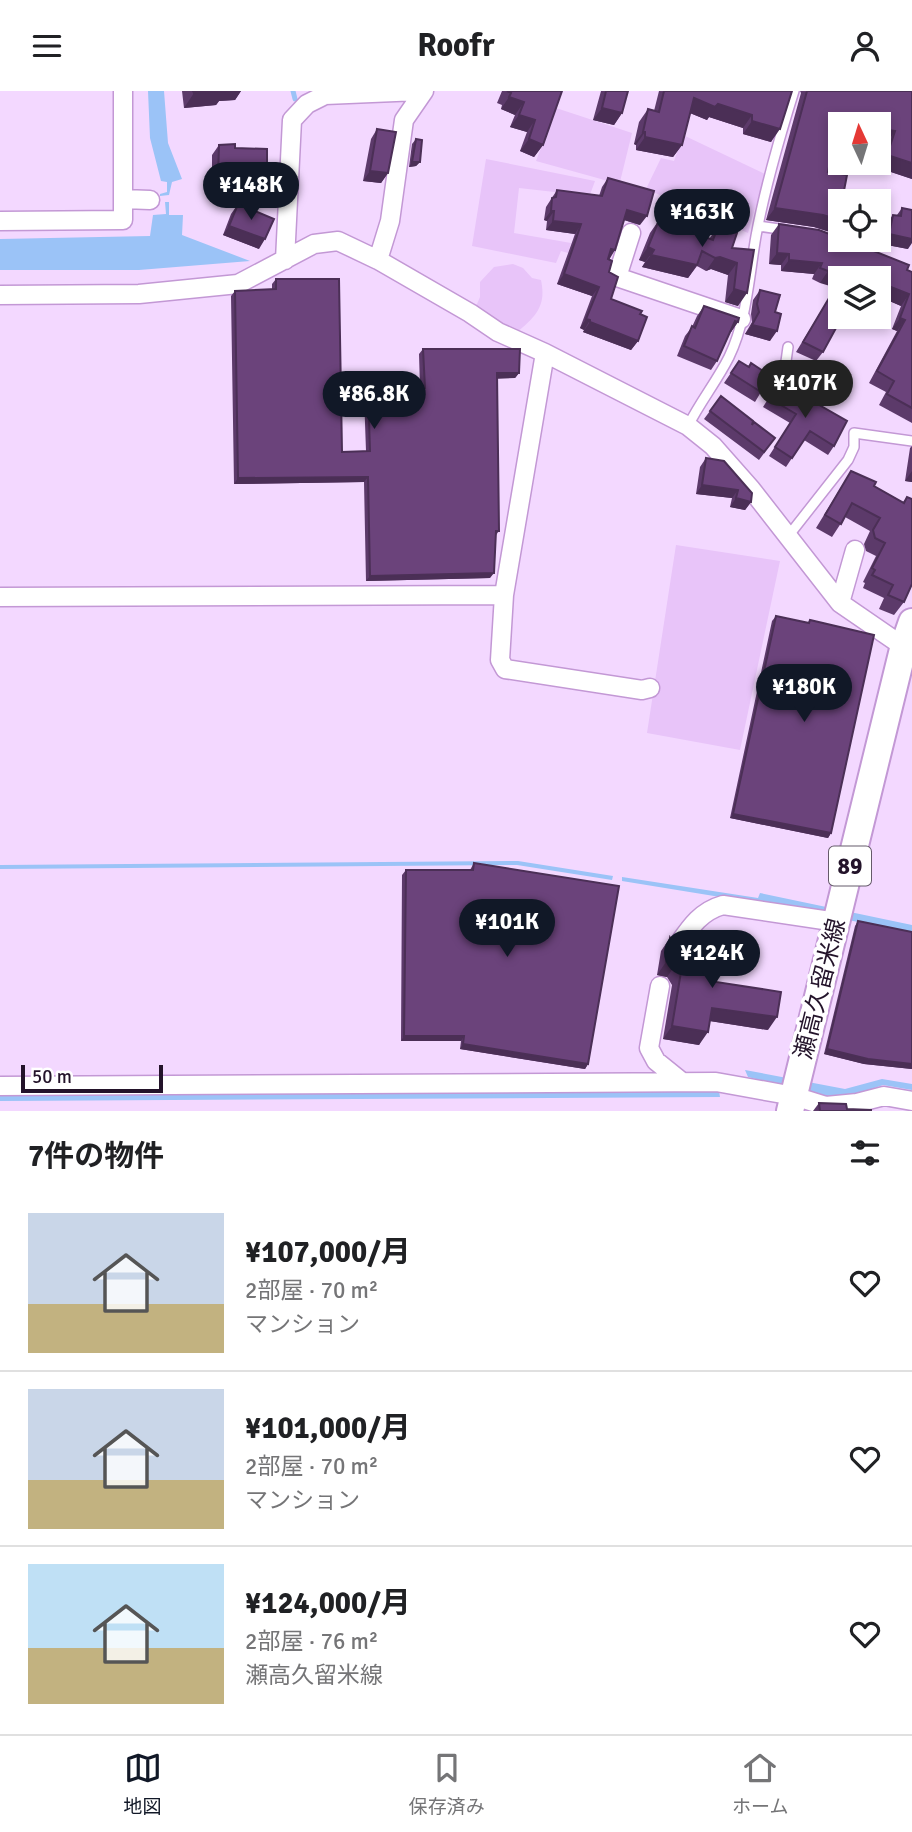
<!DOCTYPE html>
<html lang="ja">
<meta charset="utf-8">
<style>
body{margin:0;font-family:Signika,"Noto Sans JP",sans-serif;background:#f2f2f2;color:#202124;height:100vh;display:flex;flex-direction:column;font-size:26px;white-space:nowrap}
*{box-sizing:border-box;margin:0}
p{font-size:23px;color:#757577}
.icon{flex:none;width:38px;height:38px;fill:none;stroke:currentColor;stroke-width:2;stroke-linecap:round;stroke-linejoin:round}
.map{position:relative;height:1020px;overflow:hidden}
.panel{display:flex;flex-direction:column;background:#fff;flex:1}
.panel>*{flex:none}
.needle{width:46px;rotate:356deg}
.fabs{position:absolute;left:828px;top:21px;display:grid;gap:14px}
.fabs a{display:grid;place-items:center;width:63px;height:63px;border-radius:0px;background:#fff;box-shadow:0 4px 10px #0003;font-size:35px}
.scale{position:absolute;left:21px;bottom:18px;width:142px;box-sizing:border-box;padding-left:7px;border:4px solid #23132a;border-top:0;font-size:19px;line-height:24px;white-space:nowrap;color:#23132a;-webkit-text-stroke:5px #fff;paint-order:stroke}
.price{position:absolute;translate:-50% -60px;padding:0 16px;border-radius:24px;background:#111827;color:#fff;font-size:23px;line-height:46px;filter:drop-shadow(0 2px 4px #0008)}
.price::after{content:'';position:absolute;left:50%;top:42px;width:21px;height:16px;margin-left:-10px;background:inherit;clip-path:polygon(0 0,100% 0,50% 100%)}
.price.current{background:#222;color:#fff}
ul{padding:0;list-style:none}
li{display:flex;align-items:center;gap:21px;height:175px;padding:0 28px}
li+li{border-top:2px solid #e0e0e0}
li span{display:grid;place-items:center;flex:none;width:196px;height:140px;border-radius:0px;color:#555}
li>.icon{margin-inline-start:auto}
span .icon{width:84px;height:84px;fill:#fffc;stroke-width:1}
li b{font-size:30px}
h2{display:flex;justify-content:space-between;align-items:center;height:84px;padding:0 28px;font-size:30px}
header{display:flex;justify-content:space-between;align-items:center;height:91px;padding:0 28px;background:#fff;font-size:32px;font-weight:700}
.dock{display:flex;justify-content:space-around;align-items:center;height:98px;border-top:2px solid #e0e0e0;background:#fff;font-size:19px;color:#757577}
.dock a{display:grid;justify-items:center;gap:4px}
.dock .current{color:#111827}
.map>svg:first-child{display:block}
</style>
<header><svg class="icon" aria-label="menu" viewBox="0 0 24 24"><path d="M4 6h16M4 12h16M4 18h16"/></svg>Roofr<svg class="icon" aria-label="person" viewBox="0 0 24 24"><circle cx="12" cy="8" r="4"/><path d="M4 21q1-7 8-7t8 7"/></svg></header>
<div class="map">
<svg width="912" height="1020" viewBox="0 0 912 1020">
<rect width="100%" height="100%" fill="#f3d8ff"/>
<path fill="#e8c4f9" d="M556 17 632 42 619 95 601 88 536 70Z
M683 44 765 83 748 142 646 98 661 67 674 70Z
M486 68 595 90 573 150 581 104 519 97 514 142 571 152 568 162 561 160 556 172 472 155Z
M513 173 523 177 532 187 541 189C547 217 534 227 514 244L474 220 480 206V191L494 176Z
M676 454 780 470 740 659 647 642Z"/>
<path fill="#9bc3f7" d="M148 0H164L168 52 182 88 172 91 169 104 160 105V103L167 101V91L161 90 150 47Z
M165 111H169V124H183L182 144 250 170 139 179H0V148L150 145 153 124 166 123Z
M518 770 613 785 612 789 517 774 0 778V774Z
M622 786 758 807 760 802 912 834V841L757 812 622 790Z
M745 979 845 998 882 988 912 993V999L883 994 846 1007 803 1003 783 995 748 986Z
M719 1000 720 1006 0 1010V1005Z"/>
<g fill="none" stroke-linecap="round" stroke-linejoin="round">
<path stroke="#9bc3f7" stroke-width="5" d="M293 0 295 8"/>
<g stroke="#c398d5" stroke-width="12">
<path id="service" d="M758 135 786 139
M788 256 783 292 792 302
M688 335C700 311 717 290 729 266 747 229 749 185 756 145 765 96 779 48 794 0
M786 443 793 439 848 369 854 356V342L912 350"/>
</g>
<g stroke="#c398d5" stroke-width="21">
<path id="minor" d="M123 108 150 109
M0 130 123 129V0
M631 142 617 186 741 228
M285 169 292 29 307 13 325 4 419 0
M378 169 390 130 404 29 424 0
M0 204 139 203 238 193 314 153 338 150 378 169 470 222 498 241 545 262 688 335 713 355 751 398 840 512 910 560
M545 262 504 504 500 569 505 578 642 599 650 597
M0 506 504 504
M840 512 855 459
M673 861C688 840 698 821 723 814L837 831
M660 895 649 957 656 970 682 991
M0 995 716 991 794 1005 826 1015 857 1012 884 1005 912 1010"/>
</g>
<g stroke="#c398d5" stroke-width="30">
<path id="primary" d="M790 1020 904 554 912 531"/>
</g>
<use href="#service" stroke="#fff" stroke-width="9"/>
<use href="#minor" stroke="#fff" stroke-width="18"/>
<use href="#primary" stroke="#fff" stroke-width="26"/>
</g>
<path fill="#5c3a6a" d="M182 0H241L235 9 219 10 216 14 184 17Z
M502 0H562L543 54 534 66 520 60 527 41 510 36 515 24 501 18 502 14 497 12Z
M601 0H628L622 22 614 34 593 29Z
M659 0H792L771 51 743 43V37L709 26 707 29 690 22 682 54 673 66 636 59V54L634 53 639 31 648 18 654 20Z
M800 0H912V88L879 77 887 52 840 33 828 81 839 129 830 141 814 136 766 129 801 2Z
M377 38 388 82 381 92 363 90 371 48Z
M416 48 420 71 416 75 409 76 412 53Z
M219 54 235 57 267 83 256 100 212 96V64Z
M608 87 640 134 624 129 609 169 611 208 640 223 638 250 631 259 583 241 584 239 580 237 592 205 557 193 575 143 546 139 547 130 544 129 546 116 557 99 599 105 602 96Z
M238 113 259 158 223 144 231 123Z
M902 117 908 158 882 153 886 133 893 124H897Z
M659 129 709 148 718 136 732 157 754 159 738 215 725 211 728 184 711 178 706 180 697 175 688 187 642 176 645 171 639 169 650 142Z
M779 133 912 181V332L879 314 886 301 869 292 897 240 892 238 901 215 878 205V187L820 192 812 188 814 183 781 180V174L769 173 771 144Z
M276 188 342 361 366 360 364 304 368 298 420 297 419 263 423 258 519 282 515 287H497L499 440 496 444 490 487 366 490 364 391 234 393 231 205 235 200 272 198V193Z
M760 199 775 221 770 250 745 243 752 231 751 223 753 209Z
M829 207 823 261 816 270 796 261Z
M704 215 738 231 731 241 730 240 717 270 711 279 677 265 685 245 692 236 697 225Z
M739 270 748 276 751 272 761 301 755 311 724 292Z
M779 291 834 355 828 364 804 349 786 376 769 365 790 332 763 316Z
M710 320 752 334 775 347 759 369 704 328Z
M912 355V391L905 390 910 357Z
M706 367 751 411 745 419 730 416 732 407 696 403 700 376Z
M851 380 874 395 903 411 907 406 904 511 894 524 879 518 884 507 863 497 865 492 863 491 876 465 866 460 864 453 870 440 845 426 832 446 816 437Z
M776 525 808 532 810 529 831 742 828 747 730 727 772 530Z
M474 772 588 973 585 978 460 958 461 950H401L402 784 406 779H470Z
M858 830 912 978 864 973 824 963 855 835Z
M670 847 675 857 716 891 768 939 710 930 699 954 663 948 672 894 667 886 657 884 661 860Z
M819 1012 847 1018 871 1020H813Z"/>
<path fill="#4b2f56" d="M223 0H241L235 9 219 10 216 14 184 17 194 2Z
M509 6 524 11 515 24 501 18Z
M694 7 718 13 752 24 743 37 709 26 707 29 685 20Z
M602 17 622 22 614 34 593 29Z
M519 24 535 29 527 41 510 36Z
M752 30 780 38 771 51 743 43Z
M846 30 862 33H844Z
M878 37 895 40 887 52 878 51Z
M643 41H645L636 54 634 53Z
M645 46 682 54 673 66 636 59Z
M529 48 543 54 534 66 520 60Z
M834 51 840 53 831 65Z
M887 64 912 72V88L879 77Z
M412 71H420L416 75 409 76Z
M370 80 388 82 381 92 363 90Z
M267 83 256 100 212 96 218 86Z
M775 117 823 124 839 129 830 141 814 136 766 129Z
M627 119 647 125 640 134 621 128Z
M551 120H554L547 130 544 129Z
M553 130 581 133 575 143 546 139Z
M229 135 265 148 259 158 223 144Z
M889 143 912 148V152L908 158 882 153Z
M648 156 654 159 645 171 639 169Z
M611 158 615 159 609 169 604 168Z
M777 162 789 163 781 174 769 173Z
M651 164 697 174 688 187 642 176Z
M720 166 737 172 728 184 711 178 706 180 715 167Z
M789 169 822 172 814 183 781 180Z
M828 180 851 187H840V198L820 192Z
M564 183 599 196 592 205 557 193Z
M878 191 909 203 901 215 878 205Z
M734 198 747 202 738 215 725 211Z
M900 227 905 229 897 240 892 238Z
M586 228 590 229 584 239 580 237Z
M735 230 738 231 731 241 728 240Z
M590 231 638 250 631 259 583 241Z
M752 234 777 240 770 250 745 243Z
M497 282H519L515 287 493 288Z
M912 380V391L905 390Z
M368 386 364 391 234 393 238 387Z
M702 394 738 399 732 407 696 403Z
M736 407 751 411 745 419 730 416Z
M494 482 490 487 366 490 370 485Z
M733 723 831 742 828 747 730 727Z
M666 871 676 873 667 886 657 884Z
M712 917 777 926 768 939 703 929Z
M672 935 708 941 699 954 663 948Z
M404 945H464L461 950H401Z
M463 953 588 973 585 978 460 958Z
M827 958 912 973V978L864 973 824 963Z"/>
<path fill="#6b437b" stroke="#4b2f56" stroke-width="2" d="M193 0H226L194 2Z
M507 0H562L543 54 529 48 535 29 519 24 524 11 509 6 511 2Z
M606 0H628L622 22 602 17Z
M664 0H792L780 38 752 30V24L718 13 715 16 694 7 682 54 645 46V41H643L648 18 659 21Z
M807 0H912V72L887 64 895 40 878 37V33H862L846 30 845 33H840V53L834 51 828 81 847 84 842 110H840L839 129 823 124 775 117Z
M377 38 396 41 388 82 370 80Z
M416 48 422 49 420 71H412Z
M235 53V57L267 58V83H262L263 90 218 86 219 54Z
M608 87 654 100 647 125 627 119 615 159 611 158 608 168 612 170 609 181 618 186 611 208 642 220 640 223 647 226 638 250 590 231V229L586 228 599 196 564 183 581 133 553 130 554 120H551L552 107 556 106 557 99 602 105Z
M238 113 274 128 265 148 229 135Z
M902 117 912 119V148L889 143 893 124 901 125Z
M659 129 713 149 718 136 737 142 732 157 754 159 747 202 734 198 737 172 720 166 715 167 702 160 697 174 651 164 654 159 648 156Z
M779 133 819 139 840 147V149H846L909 174 907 179 912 181V317L887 303 894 290 877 280 905 229 900 227 909 203 878 191V187L868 186V187H851L828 180 820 177 822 172 789 169V163L777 162Z
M276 188H339L342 361 370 360 368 298 425 297 423 258H520L519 282H497L499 440H496L494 482 370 485 368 386 238 387 235 200 276 198Z
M760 199 780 204 775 221 781 223 777 240 752 234 759 221 757 213Z
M829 207 840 213V226H842L823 261 803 251Z
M704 215 739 227 738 231 735 230 717 270 684 255 692 235 695 237Z
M739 270 749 276 751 272 766 282 761 301 731 282Z
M779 291 847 330 834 355 810 340 792 367 775 356 796 323 769 307Z
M721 305 753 330 752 334 754 331 775 347 764 361 710 320Z
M706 367 724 370 752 402 751 411 736 407 738 399 702 394Z
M851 380 876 391 874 395 904 412 907 406 912 408V493L904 511 888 504 893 494 872 484 875 479 872 477 885 452 875 447 873 439 880 427 852 412 841 433 825 424Z
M776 525 809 532 810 529 874 544 831 742 733 723Z
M474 772 619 795 588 973 463 953 464 945H404L406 779H473Z
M858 830 912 841V973L868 968 827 958Z
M670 847 675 857 680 859 687 858 694 851 719 854 716 891 781 901 777 926 712 917 708 941 672 935 681 881 676 873 666 871Z
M819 1012 846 1013 847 1018 871 1019V1020H820Z"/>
<g text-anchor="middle" stroke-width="7" stroke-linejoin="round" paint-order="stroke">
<rect fill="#fff" stroke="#655a6a" stroke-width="2" x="829" y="755.5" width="42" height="39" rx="5"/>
<g font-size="23" font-weight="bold" fill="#23132a">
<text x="850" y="783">89</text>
</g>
<g font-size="24" fill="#23132a" stroke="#fff">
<text transform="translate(820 898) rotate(-76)" y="8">瀬高久留米線</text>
</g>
</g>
</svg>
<div class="fabs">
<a><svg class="needle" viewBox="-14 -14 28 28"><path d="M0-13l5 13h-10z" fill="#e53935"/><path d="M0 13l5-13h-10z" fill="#757577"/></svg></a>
<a><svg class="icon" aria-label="locate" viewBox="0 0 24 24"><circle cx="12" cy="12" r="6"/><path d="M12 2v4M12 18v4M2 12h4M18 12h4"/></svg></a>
<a><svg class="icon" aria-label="layers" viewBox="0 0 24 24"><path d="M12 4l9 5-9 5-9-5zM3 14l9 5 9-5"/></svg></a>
</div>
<div class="scale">50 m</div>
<b class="price" style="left:251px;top:131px">¥148K</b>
<b class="price" style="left:702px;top:158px">¥163K</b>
<b class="price current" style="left:805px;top:329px">¥107K</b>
<b class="price" style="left:374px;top:340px">¥86.8K</b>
<b class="price" style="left:804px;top:633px">¥180K</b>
<b class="price" style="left:507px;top:868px">¥101K</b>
<b class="price" style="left:712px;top:899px">¥124K</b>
</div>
<section class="panel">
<h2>7件の物件<svg class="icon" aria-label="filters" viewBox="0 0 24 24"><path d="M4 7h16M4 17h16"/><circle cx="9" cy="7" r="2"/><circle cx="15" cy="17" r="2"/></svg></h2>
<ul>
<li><span style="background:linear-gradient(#c9d6e8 65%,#c2b280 0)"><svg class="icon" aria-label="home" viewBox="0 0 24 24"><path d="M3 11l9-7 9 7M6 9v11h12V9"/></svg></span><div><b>¥107,000/月</b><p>2部屋 · 70 m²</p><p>マンション</p></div><svg class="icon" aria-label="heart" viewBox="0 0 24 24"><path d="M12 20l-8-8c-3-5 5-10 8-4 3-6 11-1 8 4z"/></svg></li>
<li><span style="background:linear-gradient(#c9d6e8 65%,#c2b280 0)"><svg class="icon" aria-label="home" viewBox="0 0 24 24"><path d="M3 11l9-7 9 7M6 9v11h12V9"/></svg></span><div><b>¥101,000/月</b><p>2部屋 · 70 m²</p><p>マンション</p></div><svg class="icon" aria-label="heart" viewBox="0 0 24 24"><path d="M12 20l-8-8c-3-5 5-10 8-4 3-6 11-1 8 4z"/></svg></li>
<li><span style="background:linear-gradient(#bfe0f5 60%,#c2b280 0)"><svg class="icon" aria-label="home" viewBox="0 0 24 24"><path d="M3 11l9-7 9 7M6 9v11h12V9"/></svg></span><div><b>¥124,000/月</b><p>2部屋 · 76 m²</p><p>瀬高久留米線</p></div><svg class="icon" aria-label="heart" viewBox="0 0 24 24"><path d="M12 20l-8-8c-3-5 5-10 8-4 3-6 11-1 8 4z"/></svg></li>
</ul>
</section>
<nav class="dock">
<a class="current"><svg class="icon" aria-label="map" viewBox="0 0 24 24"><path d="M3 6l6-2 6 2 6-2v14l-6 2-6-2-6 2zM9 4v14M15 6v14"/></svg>地図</a>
<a><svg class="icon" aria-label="saved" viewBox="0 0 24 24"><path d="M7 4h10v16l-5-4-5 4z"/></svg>保存済み</a>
<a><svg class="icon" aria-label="home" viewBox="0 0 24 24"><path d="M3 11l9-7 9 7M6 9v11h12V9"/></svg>ホーム</a>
</nav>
